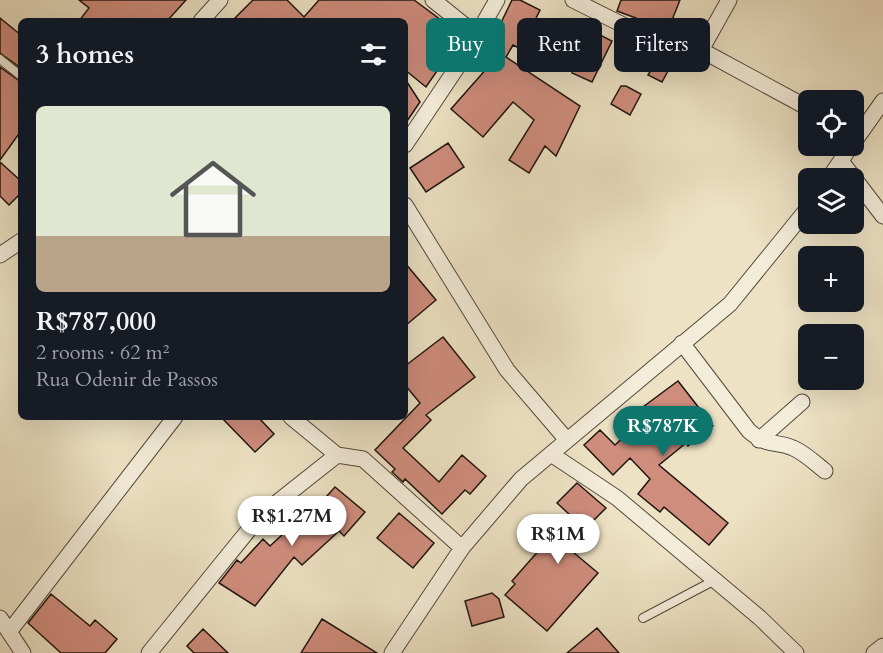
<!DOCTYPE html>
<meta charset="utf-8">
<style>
body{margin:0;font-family:Cardo,serif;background:#20242c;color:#f1f3f6;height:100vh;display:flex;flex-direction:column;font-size:22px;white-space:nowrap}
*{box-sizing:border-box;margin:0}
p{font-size:20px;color:#9ea1a6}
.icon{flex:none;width:33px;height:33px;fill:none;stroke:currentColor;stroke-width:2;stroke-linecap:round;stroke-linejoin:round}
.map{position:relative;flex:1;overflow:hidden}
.sheet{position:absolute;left:18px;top:18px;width:390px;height:402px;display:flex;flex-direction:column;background:#171b24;border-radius:9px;box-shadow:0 6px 24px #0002}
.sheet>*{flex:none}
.top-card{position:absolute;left:426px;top:18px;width:366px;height:54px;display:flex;gap:12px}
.fabs{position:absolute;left:798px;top:90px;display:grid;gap:12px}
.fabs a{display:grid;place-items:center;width:66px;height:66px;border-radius:9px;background:#171b24;box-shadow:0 6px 24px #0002;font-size:30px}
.price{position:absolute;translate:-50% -51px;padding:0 14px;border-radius:21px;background:#fff;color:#222;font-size:20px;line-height:39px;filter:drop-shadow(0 2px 3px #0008)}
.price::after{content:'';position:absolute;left:50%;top:36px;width:18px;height:14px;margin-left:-9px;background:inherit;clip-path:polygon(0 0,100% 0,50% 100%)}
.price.on{background:#0f766e;color:#fff}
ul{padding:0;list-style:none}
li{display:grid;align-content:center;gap:12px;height:318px;padding:0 18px}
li+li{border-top:2px solid #363941}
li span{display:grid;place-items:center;height:186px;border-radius:9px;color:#555}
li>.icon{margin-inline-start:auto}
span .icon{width:108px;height:108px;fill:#fffc;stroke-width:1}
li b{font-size:26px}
h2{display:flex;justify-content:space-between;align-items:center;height:72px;padding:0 18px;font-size:26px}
.tag{padding:0 21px;border-radius:9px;background:#171b24;box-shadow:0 6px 24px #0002;font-size:21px;line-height:54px}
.tag.on{background:#0f766e;color:#fff}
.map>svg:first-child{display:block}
</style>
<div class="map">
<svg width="883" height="653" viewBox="0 0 883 653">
<rect width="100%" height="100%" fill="#ede2c4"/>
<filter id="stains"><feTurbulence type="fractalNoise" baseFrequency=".00333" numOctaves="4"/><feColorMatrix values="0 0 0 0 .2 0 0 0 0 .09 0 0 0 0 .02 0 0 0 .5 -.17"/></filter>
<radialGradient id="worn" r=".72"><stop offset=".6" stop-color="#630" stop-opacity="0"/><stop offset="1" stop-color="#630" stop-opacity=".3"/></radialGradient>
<path fill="#cf8d7d" stroke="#201510" stroke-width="1.5" d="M79 0H186L167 21H79L89 8Z
M253 0H287L304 17 319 0H414L464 37 456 51 452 49 426 87 405 70V21H232Z
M512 0H520L540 10 521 49 513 45 506 57 580 106 556 156 545 146 529 173 509 160 534 120 513 102 483 137 451 109 488 67 474 60 494 29 497 31Z
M621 0H680L668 30 617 11Z
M0 18 21 35V68L0 53Z
M592 31 612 41 592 82 572 73Z
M656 62 669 69 662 82 648 75Z
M0 67 21 82V131L0 160Z
M405 79 420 102 405 124Z
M621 86H626L641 94 630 115 611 104Z
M448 143 464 167 426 192 410 168Z
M0 162 21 181V193L9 205 0 196Z
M405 263 436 300 405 326Z
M443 337 475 377 426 415 431 420 403 448 439 482 462 455 486 476 470 494 465 490 442 514 405 479 403 482 392 472 395 469 375 450 420 403 405 385V366Z
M678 381 713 426 688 446 686 443 659 465 728 523 709 545 664 507 660 512 638 494 650 479 630 458 613 475 584 445 600 430 615 445 635 426 628 418Z
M221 417H258L274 434 255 452Z
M577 483 606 508 567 547 598 573 547 631 505 595 515 584 512 581 570 515 557 503Z
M335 487 365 512 344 536 339 531 302 565 294 557 255 606 219 583 237 560 241 563 263 539 270 546 296 522 300 526Z
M399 513 434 543 413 568 377 538Z
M492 593 499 599 504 617 472 626 465 601Z
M51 594 90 626 95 620 117 639 105 653H61L28 623Z
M322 619 377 653H301Z
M597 628 619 653H567Z
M203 629 228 653H194L187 646Z"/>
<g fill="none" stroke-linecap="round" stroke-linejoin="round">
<g stroke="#53483d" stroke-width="10">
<path id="lane" d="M0 59 21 76
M643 618 715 580"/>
</g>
<g stroke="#53483d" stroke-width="17">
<path id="street" d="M433 0 478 36
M573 0 629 28 701 50 808 108
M201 21 220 0
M701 50 729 0
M854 142 883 101
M405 145 466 54 497 0
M841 161 883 216
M829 178 851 146
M405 205 507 370 566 439
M0 255 21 241
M682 343 749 431C769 448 775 440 793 448 805 453 816 464 825 471
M291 417 337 455 363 459 462 548
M759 440 802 402
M551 454 617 498 760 618 796 653
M0 618 23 653
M9 632 175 417
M149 653 260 516 337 455
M392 653 462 548 521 479 730 304 808 208
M874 653 883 646"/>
</g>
<use href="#lane" stroke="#f3ecd9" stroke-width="8"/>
<use href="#street" stroke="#f3ecd9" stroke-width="15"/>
</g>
<rect width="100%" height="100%" filter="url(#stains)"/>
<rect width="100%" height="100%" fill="url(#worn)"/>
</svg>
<div class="fabs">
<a><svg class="icon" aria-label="locate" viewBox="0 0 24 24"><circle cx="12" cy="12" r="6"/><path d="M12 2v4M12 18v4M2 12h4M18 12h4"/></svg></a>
<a><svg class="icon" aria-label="layers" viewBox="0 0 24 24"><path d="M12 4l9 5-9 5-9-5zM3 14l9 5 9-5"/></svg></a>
<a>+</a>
<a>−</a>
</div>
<b class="price on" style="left:663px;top:457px">R$787K</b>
<b class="price" style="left:292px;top:547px">R$1.27M</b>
<b class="price" style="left:558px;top:565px">R$1M</b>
<div class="top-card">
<a class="tag on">Buy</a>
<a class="tag">Rent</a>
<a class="tag">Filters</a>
</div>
<section class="sheet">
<h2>3 homes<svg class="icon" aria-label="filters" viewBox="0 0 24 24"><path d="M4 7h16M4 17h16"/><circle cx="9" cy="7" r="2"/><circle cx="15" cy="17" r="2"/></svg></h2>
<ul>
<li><span style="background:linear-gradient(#dfe7d0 70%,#b9a48a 0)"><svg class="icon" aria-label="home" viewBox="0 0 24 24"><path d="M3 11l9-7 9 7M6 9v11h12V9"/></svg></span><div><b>R$787,000</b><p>2 rooms · 62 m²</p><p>Rua Odenir de Passos</p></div></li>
</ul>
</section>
</div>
